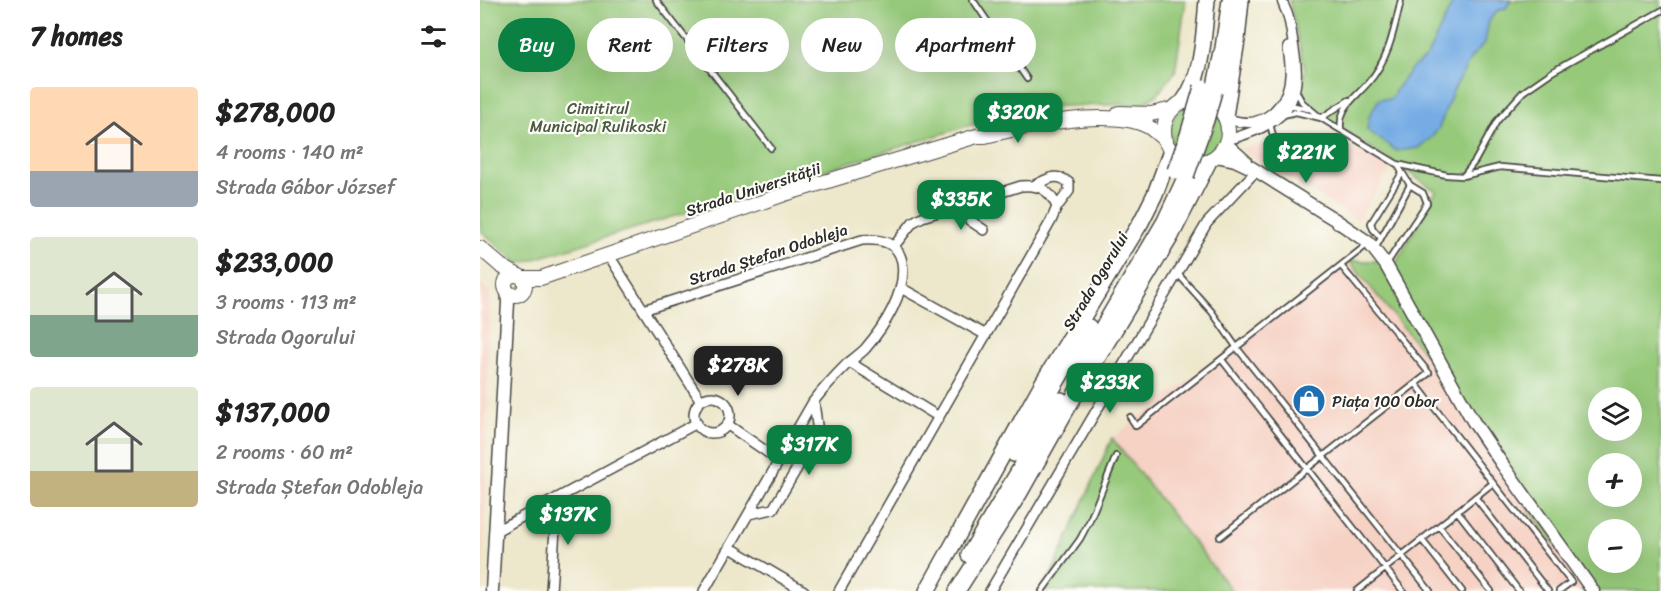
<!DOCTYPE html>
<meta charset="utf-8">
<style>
body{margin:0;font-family:Sriracha,sans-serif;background:#f6f6f6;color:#222;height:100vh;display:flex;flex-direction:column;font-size:22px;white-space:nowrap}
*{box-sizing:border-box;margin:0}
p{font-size:20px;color:#767676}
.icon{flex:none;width:33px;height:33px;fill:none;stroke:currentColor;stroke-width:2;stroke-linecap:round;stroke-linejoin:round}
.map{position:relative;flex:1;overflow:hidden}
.side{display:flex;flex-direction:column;background:#fff;width:480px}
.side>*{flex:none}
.top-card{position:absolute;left:18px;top:18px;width:570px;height:54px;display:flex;gap:12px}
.buttons{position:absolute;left:1108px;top:387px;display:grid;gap:12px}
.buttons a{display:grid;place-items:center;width:54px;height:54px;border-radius:50%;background:#fff;box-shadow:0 6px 24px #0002;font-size:30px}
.price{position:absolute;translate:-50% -51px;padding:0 14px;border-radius:12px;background:#0b8043;color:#fff;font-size:20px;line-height:39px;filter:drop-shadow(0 2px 3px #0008)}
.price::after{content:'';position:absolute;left:50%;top:36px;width:18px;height:14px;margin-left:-9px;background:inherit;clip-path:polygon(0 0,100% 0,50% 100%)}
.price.selected{background:#222;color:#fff}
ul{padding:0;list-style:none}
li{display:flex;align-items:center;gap:18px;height:150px;padding:0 30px}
li span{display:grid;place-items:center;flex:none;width:168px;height:120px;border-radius:6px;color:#555}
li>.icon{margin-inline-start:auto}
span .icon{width:72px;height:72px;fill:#fffc;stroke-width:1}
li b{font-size:26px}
h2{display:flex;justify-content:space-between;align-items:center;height:72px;padding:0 30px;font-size:26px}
.tag{padding:0 21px;border-radius:27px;background:#fff;box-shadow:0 6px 24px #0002;font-size:21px;line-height:54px}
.tag.selected{background:#0b8043;color:#fff}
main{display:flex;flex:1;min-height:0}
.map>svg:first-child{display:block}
</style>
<main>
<section class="side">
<h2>7 homes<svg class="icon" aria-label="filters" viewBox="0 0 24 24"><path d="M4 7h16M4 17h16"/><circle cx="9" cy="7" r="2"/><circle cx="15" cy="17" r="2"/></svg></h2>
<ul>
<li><span style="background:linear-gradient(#ffd9b3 70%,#9aa5b1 0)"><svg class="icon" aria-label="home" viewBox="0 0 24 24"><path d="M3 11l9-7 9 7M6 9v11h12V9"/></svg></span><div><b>$278,000</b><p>4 rooms · 140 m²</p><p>Strada Gábor József</p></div></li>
<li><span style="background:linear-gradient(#dfe7d0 65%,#7fa58c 0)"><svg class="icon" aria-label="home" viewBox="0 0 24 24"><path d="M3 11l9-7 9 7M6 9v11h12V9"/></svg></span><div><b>$233,000</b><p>3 rooms · 113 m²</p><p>Strada Ogorului</p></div></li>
<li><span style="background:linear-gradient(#dfe7d0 70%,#c2b280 0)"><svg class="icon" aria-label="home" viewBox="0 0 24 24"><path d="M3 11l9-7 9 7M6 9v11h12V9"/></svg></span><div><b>$137,000</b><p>2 rooms · 60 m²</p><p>Strada Ștefan Odobleja</p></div></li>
</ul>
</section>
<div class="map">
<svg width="1181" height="591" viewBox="0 0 1181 591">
<rect width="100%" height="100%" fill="#fdfcf7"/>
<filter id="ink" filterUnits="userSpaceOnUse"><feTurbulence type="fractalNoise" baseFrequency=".0167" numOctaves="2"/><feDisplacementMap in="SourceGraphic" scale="12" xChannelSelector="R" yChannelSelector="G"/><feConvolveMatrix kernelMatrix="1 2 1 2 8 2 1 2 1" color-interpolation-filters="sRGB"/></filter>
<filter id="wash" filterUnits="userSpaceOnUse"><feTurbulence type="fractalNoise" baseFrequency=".008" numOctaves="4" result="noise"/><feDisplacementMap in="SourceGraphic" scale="24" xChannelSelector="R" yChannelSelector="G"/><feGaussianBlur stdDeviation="1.35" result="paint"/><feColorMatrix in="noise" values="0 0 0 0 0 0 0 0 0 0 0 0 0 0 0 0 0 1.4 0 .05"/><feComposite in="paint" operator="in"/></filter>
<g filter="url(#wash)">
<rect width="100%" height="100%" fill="#ede7cb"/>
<path fill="#f6d2c4" d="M833 135 857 139 911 168 878 220 760 149Z
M869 261 953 364 1019 468 1106 588 1102 591H752L632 438Z
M0 282 10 293 2 591H0Z"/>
<path fill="#96c97a" stroke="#607a52" stroke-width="1.5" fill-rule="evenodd" d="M0 0H706L695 72 677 95 663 104 550 107 39 264 0 230Z
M809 0H1181V591H1102L1106 588 1019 468 953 364 869 261H917L956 191 852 122 823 98 822 91 825 69ZM1119 398H1152V430H1119ZM1119 464H1152V496H1119ZM1119 530H1152V562H1119Z
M690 131a27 27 0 1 1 54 0a27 27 0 1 1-54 0Z
M632 438 752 591H564Z"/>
<path fill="#75ace4" stroke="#506c88" stroke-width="1.5" d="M974 0H1031L1026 8 1017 11 1009 21 1005 43 991 58 984 71 973 91 959 128 952 137 938 148 917 151 887 130 889 116 899 99H911L917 88 931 69 947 56Z"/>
</g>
<g filter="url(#ink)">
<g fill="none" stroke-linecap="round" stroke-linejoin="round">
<g stroke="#484743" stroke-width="8">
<path id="service" d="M176 0 291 148
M493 0 547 79
M816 91 822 102 841 118 917 164 934 168 967 175 983 176 1020 167 1181 181
M810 105 828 109
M803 115 816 112 841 118 869 100
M790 124 799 159
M861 130C858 108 875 98 888 83 909 59 914 30 921 0
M985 174 995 161 1017 121 1043 92 1072 72 1181 11
M901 238 893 229 891 223 922 173
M895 249 930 185 917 164
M907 263 947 203 943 193 930 185
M698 274 732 312 757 348 950 591
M742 360 923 591
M936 384 1013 483
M650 417 656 426 888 244
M995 497 1068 591
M977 511 1039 591
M959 526 1011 591
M740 537 949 373 862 267
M942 540 982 591
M562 591 600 539 609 522 636 456
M877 591 1013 483 1091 582 1079 591"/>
</g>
<g stroke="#484743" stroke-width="12">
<path id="minor" d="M746 119C755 121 765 124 774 122 795 117 809 97 810 76 811 67 809 57 808 47
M747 140C800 125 825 108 814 49 812 38 811 24 807 13 805 8 803 5 802 0
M555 185C568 179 577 172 589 183V191L577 207
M473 209 504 230
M128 254 221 401
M421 288 506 335
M163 310 382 240C399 239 418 241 422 262 427 292 404 327 385 349 380 354 373 359 367 364 355 376 344 388 333 402L224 591
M369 362 459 417
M214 415a18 18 0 1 1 36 0a18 18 0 1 1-36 0Z
M248 425 300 461
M269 514 293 509 338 433 334 402
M14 532 217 423
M249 547 324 591
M71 591 77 498
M359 591 571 221 577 207C570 190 559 184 541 186L442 217 433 222 414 246
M510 591 727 223 776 171"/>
</g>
<g stroke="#484743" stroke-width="15">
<path id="tertiary" d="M746 144 765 161
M736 156 755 160 772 168 854 219 889 243 906 265 993 421 1022 464 1113 591
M12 591 28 302 27 290"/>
</g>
<g stroke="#484743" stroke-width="16">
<path id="secondary" d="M684 131a32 32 0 1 1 64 0a32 32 0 1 1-64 0Z
M639 113 671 114 693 109
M0 248 21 266 37 275
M25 285a10 10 0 1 1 20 0a10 10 0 1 1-20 0Z
M43 278H61L308 193 497 136H505C546 126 629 107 667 126 674 130 680 136 686 141"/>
</g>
<g stroke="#484743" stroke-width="18">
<path id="trunk" d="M734 91 743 48 750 0
M703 102C723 77 724 31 727 0
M745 116 757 40 761 0
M600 366 685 221 706 176
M534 454 609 327
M489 555 581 400
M447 591 562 384 661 222 675 194 691 151
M477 591 539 494 589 405 691 236 729 161"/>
</g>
<use href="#service" stroke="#fff" stroke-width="4.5"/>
<use href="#minor" stroke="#fff" stroke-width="9"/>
<use href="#tertiary" stroke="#fff" stroke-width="12"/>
<use href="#secondary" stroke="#fff" stroke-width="14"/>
<use href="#trunk" stroke="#fff" stroke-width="15"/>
<g stroke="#484743" stroke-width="18" stroke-linecap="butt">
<path id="trunk-bridge" d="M695 171 708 135 722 87
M706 176 726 120 734 91"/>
</g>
<use href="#trunk-bridge" stroke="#fff" stroke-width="15"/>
</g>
</g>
<defs>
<g id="shop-disc" transform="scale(1.725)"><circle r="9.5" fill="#1f6fb2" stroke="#fdfcf7"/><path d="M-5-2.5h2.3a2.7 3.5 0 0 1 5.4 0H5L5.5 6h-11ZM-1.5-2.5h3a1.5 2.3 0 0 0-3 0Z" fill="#fff"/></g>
</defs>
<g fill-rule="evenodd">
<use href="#shop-disc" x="829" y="401"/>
</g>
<g text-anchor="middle" stroke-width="4.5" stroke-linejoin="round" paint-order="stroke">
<g font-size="16" fill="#4b5a43" stroke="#fdfcf7">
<text x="118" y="114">Cimitirul<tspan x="118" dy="18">Municipal Rulikoski</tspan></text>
</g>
<g font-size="16" fill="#2b2b2b" stroke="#fdfcf7">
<text transform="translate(273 189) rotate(-18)" y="6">Strada Universității</text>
<text transform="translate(288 254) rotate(-18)" y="6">Strada Ștefan Odobleja</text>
<text transform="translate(615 281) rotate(-59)" y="6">Strada Ogorului</text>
</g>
<g font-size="16" fill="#2b2b2b" stroke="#fdfcf7" text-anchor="start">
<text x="852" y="407">Piața 100 Obor</text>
</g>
</g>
</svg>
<div class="buttons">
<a><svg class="icon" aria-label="layers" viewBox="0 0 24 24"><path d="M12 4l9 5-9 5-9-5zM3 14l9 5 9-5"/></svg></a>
<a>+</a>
<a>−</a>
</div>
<b class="price" style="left:538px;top:144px">$320K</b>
<b class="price" style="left:826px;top:184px">$221K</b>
<b class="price" style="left:481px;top:231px">$335K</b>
<b class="price selected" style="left:258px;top:397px">$278K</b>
<b class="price" style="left:630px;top:414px">$233K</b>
<b class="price" style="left:329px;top:476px">$317K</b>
<b class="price" style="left:88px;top:546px">$137K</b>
<div class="top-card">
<a class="tag selected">Buy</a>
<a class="tag">Rent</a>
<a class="tag">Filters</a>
<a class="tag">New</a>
<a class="tag">Apartment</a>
</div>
</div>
</main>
